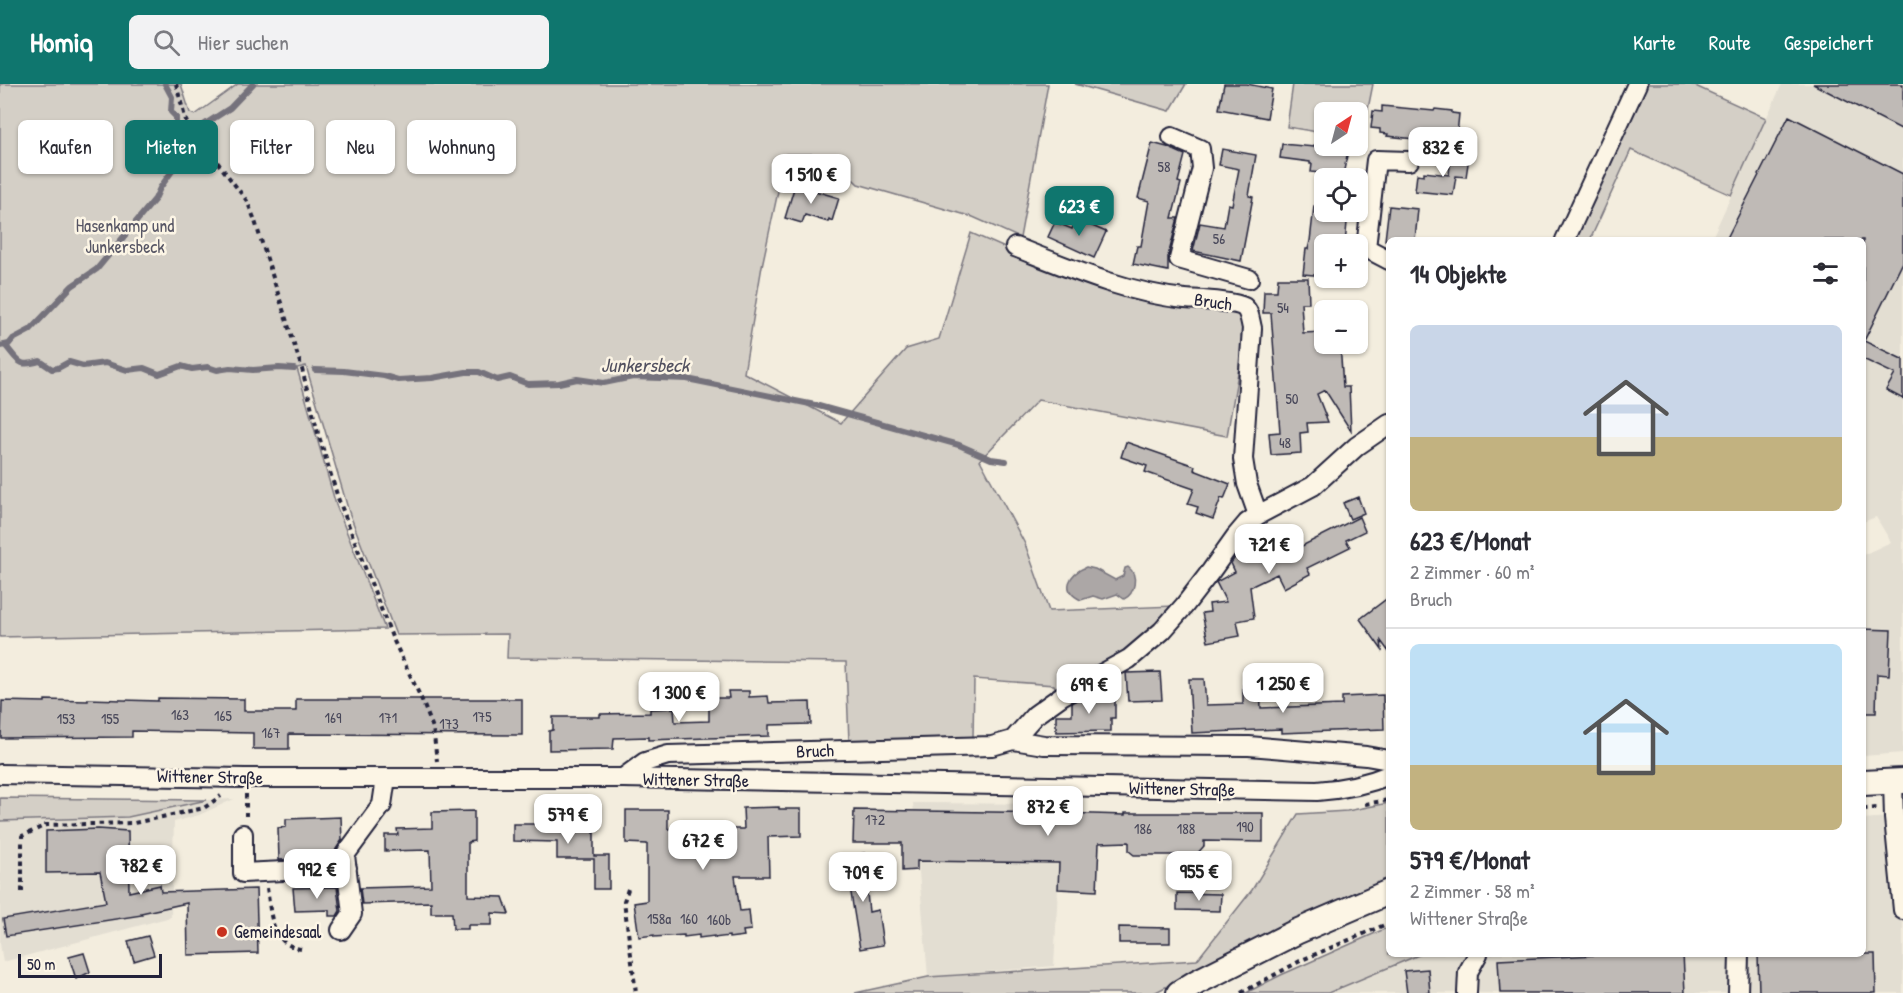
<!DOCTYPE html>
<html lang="de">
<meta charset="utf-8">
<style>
body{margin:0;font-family:"Patrick Hand",sans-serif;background:#f2f2f3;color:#2b2b33;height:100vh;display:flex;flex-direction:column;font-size:22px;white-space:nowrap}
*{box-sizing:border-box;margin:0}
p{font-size:20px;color:#7c7c81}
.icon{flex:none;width:33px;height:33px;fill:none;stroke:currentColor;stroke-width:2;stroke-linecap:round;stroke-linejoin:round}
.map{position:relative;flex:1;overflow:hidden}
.sheet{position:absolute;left:1386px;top:153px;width:480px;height:720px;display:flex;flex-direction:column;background:#fff;border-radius:9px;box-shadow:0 2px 4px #0004}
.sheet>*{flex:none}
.guide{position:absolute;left:18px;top:36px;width:570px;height:54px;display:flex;gap:12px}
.needle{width:39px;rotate:36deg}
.controls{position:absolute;left:1314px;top:18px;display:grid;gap:12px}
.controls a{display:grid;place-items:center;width:54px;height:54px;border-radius:9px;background:#fff;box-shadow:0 2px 4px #0004;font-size:30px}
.scale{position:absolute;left:18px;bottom:15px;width:144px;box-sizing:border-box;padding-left:6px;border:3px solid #22223b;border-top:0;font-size:16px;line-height:21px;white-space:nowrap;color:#22223b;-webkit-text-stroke:4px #fcf5e5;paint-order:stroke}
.price{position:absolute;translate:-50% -51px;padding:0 14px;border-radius:12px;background:#fff;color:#222;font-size:20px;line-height:39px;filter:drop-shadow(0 2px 3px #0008)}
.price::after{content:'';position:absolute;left:50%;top:36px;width:18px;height:14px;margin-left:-9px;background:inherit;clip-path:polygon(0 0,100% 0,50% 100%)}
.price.current{background:#0f766e;color:#fff}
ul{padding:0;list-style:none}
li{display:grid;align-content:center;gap:12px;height:318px;padding:0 24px}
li+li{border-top:2px solid #e1e1e2}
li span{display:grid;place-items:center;height:186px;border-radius:9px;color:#555}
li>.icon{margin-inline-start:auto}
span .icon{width:108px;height:108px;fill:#fffc;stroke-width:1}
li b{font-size:26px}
h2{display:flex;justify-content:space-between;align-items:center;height:72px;padding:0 24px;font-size:26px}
.pill{padding:0 21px;border-radius:9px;background:#fff;box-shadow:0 2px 4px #0004;font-size:21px;line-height:54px}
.pill.current{background:#0f766e;color:#fff}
header{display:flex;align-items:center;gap:36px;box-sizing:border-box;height:84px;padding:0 30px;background:#0f766e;color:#fff}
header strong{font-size:28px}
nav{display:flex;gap:33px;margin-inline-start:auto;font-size:21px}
.search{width:420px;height:54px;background:#f2f2f3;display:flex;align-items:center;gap:15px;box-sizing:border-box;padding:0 21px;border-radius:9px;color:#7c7c81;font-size:22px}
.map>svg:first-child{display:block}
</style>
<header>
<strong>Homiq</strong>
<div class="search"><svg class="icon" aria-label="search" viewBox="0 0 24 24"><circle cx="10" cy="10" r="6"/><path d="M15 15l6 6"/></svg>Hier suchen</div>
<nav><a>Karte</a><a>Route</a><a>Gespeichert</a></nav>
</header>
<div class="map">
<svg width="1903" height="909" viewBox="0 0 1903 909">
<rect width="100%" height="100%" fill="#f3edde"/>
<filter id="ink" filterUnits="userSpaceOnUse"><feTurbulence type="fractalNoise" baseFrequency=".0167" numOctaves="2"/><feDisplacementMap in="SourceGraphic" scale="12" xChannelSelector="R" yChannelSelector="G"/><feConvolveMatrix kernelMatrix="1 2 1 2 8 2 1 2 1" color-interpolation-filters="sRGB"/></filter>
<g filter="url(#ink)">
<path fill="#e3ded2" d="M1782 0H1903V669L1863 672V471L1891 458 1876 433 1863 438V156H1711Z
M234 715 199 731 174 738 171 833 3 878 0 860V737L128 733 207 716Z
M913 719 1057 720 1062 726 1054 882 928 893Z
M1903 732V909H1329L1421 870H1863V735Z"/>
<path fill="#d4cfc6" stroke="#7b7880" stroke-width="1.5" d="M0 0H181L190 29 195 31 238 0H1048L1020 154 973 133 858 100 827 70H786L762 182 744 289 841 339 906 265 939 255 971 149 1014 168 1237 228 1242 233 1244 242 1243 260 1227 352 1038 316 980 376 1025 460 1049 527 1174 522 1152 547 1131 564 1057 608 1054 601 974 595 973 654 849 658 846 578 507 574 508 550 396 551 349 428 306 282 297 284 336 421 385 545 0 553Z
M1075 0H1186L1170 27Z
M1293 0H1373L1362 55 1358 54V28H1324V49L1287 43Z
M1637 0H1691L1766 34 1731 111 1631 66 1590 156H1565Z
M0 714 207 716 128 733 0 737Z
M1389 719V796L1293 837 1154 909H855L928 893 1197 876 1252 806 1298 730 1347 727Z
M1389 843V870H1421L1328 909H1246L1281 891Z"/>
<path fill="#aca7a6" stroke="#75727b" stroke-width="1.5" d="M1086 483 1095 485 1115 496 1123 492 1125 484 1128 483C1139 491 1135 510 1124 515L1117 510 1103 515 1093 512 1081 516C1060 506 1069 490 1086 483Z"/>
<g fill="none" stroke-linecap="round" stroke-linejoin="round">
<path stroke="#75727b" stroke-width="6" d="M165 0 172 13 171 28 176 33V39L169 48 173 60 182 73
M198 46 202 42 230 24 253 0
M5 261C19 277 18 284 40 277L52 285 58 284 69 278 83 282 105 279 127 286 144 284 159 290 181 282 192 285 208 283 217 286 230 284 253 286 279 284 294 285
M0 262 9 260 13 255 30 246 72 202 97 185 155 115 160 104 182 73 192 51
M315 286 344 287 384 292 398 296 432 294 466 288H479L497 296 510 293 528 300 559 299 577 295 604 299 633 293 687 295 815 321 959 361 991 375 1006 377"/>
</g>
<path fill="#bfbab6" stroke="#22223b" stroke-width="1.5" d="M1224 0H1247L1272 5 1267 34 1219 25Z
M1813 0H1903V46Z
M1382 22 1434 27 1435 25 1452 27V29L1459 30 1456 61 1424 58V56L1387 52 1388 50 1380 49V45L1371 44 1373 27 1382 28Z
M1789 32 1903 90V178L1864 257 1902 275 1903 274V315L1886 306 1895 290 1863 275V156H1726Z
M1152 59 1167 63 1185 71 1178 98 1181 99 1172 134H1178L1168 172V187L1133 180 1137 162H1141L1149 117 1138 114Z
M1282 60 1314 63V62H1349L1343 91 1311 88 1312 80H1310V78L1280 74Z
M1222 65 1256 71 1249 112 1253 113 1241 177 1193 167 1200 139 1224 143 1228 120 1232 121 1239 85 1219 81Z
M1451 71 1469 73 1466 93 1456 92 1453 111 1415 107 1417 90 1424 91V88L1449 91Z
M795 101 839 114 832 137 829 135 828 138 805 131 802 139 785 134Z
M1314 122 1324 123V128H1348L1345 160H1324V192L1303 190 1306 165H1308L1310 157Z
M1389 122 1418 125 1415 156H1385Z
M1076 135 1106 148 1094 174 1048 153 1055 138 1072 145Z
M1278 194H1308L1309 219H1301L1303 249 1324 248V260H1340L1343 303H1349L1351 347 1325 306 1317 310 1328 338 1307 339 1308 348 1300 349 1301 369 1271 371 1269 349 1280 348 1271 229H1263L1264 207H1277Z
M1126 358 1195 382 1194 386 1230 400 1224 415 1221 414 1213 435 1196 429 1198 423 1188 420 1194 405 1145 388 1147 382 1121 373Z
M1358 413 1364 429 1350 435 1343 419Z
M1359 433 1365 447 1346 456 1350 463 1307 484 1310 490 1284 504 1277 490 1250 503 1254 534 1237 537 1240 552 1208 558 1202 529 1210 528 1209 520 1226 518 1216 498 1235 488 1231 479 1236 472 1250 465 1246 458 1254 448 1257 446 1273 470 1293 459 1296 465Z
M1389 513V568L1381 557 1382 566 1360 535Z
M1863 545 1891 546 1889 591 1877 590 1876 629H1863Z
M1160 588 1162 616 1128 617 1126 589Z
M1189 595H1204L1206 621 1243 620V601H1260L1261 624 1342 621V613L1383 611 1384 645 1281 649V645L1192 649Z
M728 607H749V613L768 612 769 619 810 618 811 640 769 641V652L648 656V653L614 654 613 665 549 666V647L553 646V633H600V630L650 629V625L674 624 675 638 709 637V614H729Z
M1115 609V634H1111V647L1056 648V631H1072V619L1089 610Z
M158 614 244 615V627H296V615H522V651L289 650V665H253V649L132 647V653L1 654 2 617 45 618V616L88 617V615L158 617Z
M779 723V725H801V752L768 753 769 792H735L740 827 749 826 751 846 743 847 744 852 729 854V852L714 854V852L699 854V851L684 853V851L654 853V851L639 853 634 819 647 817V760L626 759V726H668V745H744L743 724Z
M854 726 1061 729 1125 731V729H1263V758L1204 757V762L1196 771H1134L1129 767V758L1099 759 1097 807 1058 805 1059 779 917 777V786L902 787V759H853Z
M474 727V757L468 758V812L503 813 509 830 492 829V841H468V845H453L452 829H431V818L362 820 360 804 431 802 430 766 385 767V751H398L397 745 432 744V728Z
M341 733 342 756 336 765 334 773 279 776 278 744 286 743V735Z
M513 740H594V772H609V805H594V775H557V758L513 757Z
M98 745 128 747 129 808 160 801 161 808 256 805 258 869 188 871 187 819 141 829 142 831 6 852 3 835 106 818 100 788 46 789V747Z
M865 769 868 789 865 790 869 828 878 826 883 861 860 865 845 772Z
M337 803 340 827 337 832H329V826L295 827 293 804Z
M1177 809 1221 810 1220 827 1177 826Z
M1119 843 1170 844V859H1119Z
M148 852 154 871 134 877 128 857Z
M84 869 90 888 76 895 69 873Z
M1616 870H1683L1685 909H1500L1498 876Z
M1758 870H1875L1876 909H1759Z
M1428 885 1430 909H1407L1404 887Z"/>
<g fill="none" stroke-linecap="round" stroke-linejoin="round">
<g stroke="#22223b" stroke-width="22">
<path id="minor" d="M1172 53 1200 65 1202 84 1179 175 1249 195
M1565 156 1637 0
M1015 163C1069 184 1126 209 1185 215 1197 216 1234 217 1244 223 1250 228 1250 237 1252 244L1243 375 1247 400 1258 431
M1389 176 1366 164 1376 76 1409 77
M1013 656 1044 661 1249 662 1366 672 1389 676
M0 690 245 694H623L1317 707C1343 705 1365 701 1389 691
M623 694 645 678 668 671 992 662 1013 656 1035 631 1063 611 1129 575 1162 547 1184 522 1211 487 1236 452 1247 439 1258 431 1313 402 1357 362 1389 340
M1893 697 1894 734 1903 826
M243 750V789L347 784
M341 846 352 830 345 771 382 721 386 694
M1467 909 1468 888 1478 870
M1738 909 1739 870"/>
</g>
<g stroke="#22223b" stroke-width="28">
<path id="major" d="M1863 699 1903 697
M1179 909 1197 898 1296 848 1389 808"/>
</g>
<path stroke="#22223b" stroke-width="4" stroke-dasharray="4.5 4.5" stroke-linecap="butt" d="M176 0 186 37 247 117 254 134 302 285 318 349 338 414 392 553 421 614 433 644 437 677
M246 710V732
M1365 720 1389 716
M1863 725 1878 724
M267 804C271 829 270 860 301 865
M628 805 624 817 636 909
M22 808V752L46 741 134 739 204 724 221 712
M1241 909 1302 876 1389 839"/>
<use href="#minor" stroke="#fcf5e5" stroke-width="18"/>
<use href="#major" stroke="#fcf5e5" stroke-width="24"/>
</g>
</g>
<circle fill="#c8321e" stroke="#fcf5e5" stroke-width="2" cx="222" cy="848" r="6"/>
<g text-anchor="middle" stroke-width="5" stroke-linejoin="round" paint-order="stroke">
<g font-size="15" fill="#49485a">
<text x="1164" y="88">58</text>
<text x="1219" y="160">56</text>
<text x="1283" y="229">54</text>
<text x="1292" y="320">50</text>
<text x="1285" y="364">48</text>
<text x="180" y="636">163</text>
<text x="223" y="637">165</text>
<text x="482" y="638">175</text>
<text x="333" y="639">169</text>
<text x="388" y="639">171</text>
<text x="66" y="640">153</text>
<text x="110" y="640">155</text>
<text x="449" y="645">173</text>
<text x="271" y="654">167</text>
<text x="875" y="741">172</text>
<text x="1245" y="748">190</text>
<text x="1143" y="750">186</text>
<text x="1186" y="750">188</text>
<text x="659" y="840">158a</text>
<text x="689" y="840">160</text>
<text x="719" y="841">160b</text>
</g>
<g font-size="18" fill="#575665" stroke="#fcf5e5">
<text x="125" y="148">Hasenkamp und<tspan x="125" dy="21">Junkersbeck</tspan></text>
</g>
<g font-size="18" fill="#22223b" stroke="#fcf5e5">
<text transform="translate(1213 218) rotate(8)" y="6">Bruch</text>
<text transform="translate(815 667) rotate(-2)" y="6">Bruch</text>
<text transform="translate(210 693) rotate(1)" y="6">Wittener Straße</text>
<text transform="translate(696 696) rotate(1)" y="6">Wittener Straße</text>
<text transform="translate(1182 705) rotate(1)" y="6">Wittener Straße</text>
</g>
<g font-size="18" fill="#22223b" stroke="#fcf5e5" text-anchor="start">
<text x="234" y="854">Gemeindesaal</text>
</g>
<g font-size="20" font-style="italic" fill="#525160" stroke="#fcf5e5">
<text x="645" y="288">Junkersbeck</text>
</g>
</g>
</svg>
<div class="controls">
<a><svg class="needle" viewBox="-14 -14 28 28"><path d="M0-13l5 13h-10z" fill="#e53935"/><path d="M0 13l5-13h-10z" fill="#7c7c81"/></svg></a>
<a><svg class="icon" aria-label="locate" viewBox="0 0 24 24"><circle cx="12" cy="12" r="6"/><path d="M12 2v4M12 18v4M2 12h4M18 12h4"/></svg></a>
<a>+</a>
<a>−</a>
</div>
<div class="scale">50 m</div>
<b class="price" style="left:1443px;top:94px">832 €</b>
<b class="price" style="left:811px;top:121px">1 510 €</b>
<b class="price current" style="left:1079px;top:153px">623 €</b>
<b class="price" style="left:1269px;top:491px">721 €</b>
<b class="price" style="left:1283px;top:630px">1 250 €</b>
<b class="price" style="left:1089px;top:631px">699 €</b>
<b class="price" style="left:679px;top:639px">1 300 €</b>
<b class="price" style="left:1048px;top:753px">872 €</b>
<b class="price" style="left:568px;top:761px">579 €</b>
<b class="price" style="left:703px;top:787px">672 €</b>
<b class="price" style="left:141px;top:812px">782 €</b>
<b class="price" style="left:317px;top:816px">992 €</b>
<b class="price" style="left:1199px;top:818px">955 €</b>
<b class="price" style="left:863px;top:819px">709 €</b>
<div class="guide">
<a class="pill">Kaufen</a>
<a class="pill current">Mieten</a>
<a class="pill">Filter</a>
<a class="pill">Neu</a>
<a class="pill">Wohnung</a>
</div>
<section class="sheet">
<h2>14 Objekte<svg class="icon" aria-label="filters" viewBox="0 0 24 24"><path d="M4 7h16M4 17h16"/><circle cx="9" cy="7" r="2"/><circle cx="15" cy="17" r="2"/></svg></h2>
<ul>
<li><span style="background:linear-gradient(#c9d6e8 60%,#c2b280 0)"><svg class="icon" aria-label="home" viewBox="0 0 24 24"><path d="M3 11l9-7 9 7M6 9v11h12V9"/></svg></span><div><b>623 €/Monat</b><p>2 Zimmer · 60 m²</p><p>Bruch</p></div></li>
<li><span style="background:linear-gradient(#bfe0f5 65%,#c2b280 0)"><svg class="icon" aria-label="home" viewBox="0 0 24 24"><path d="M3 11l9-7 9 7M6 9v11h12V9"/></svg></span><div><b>579 €/Monat</b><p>2 Zimmer · 58 m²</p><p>Wittener Straße</p></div></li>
</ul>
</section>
</div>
